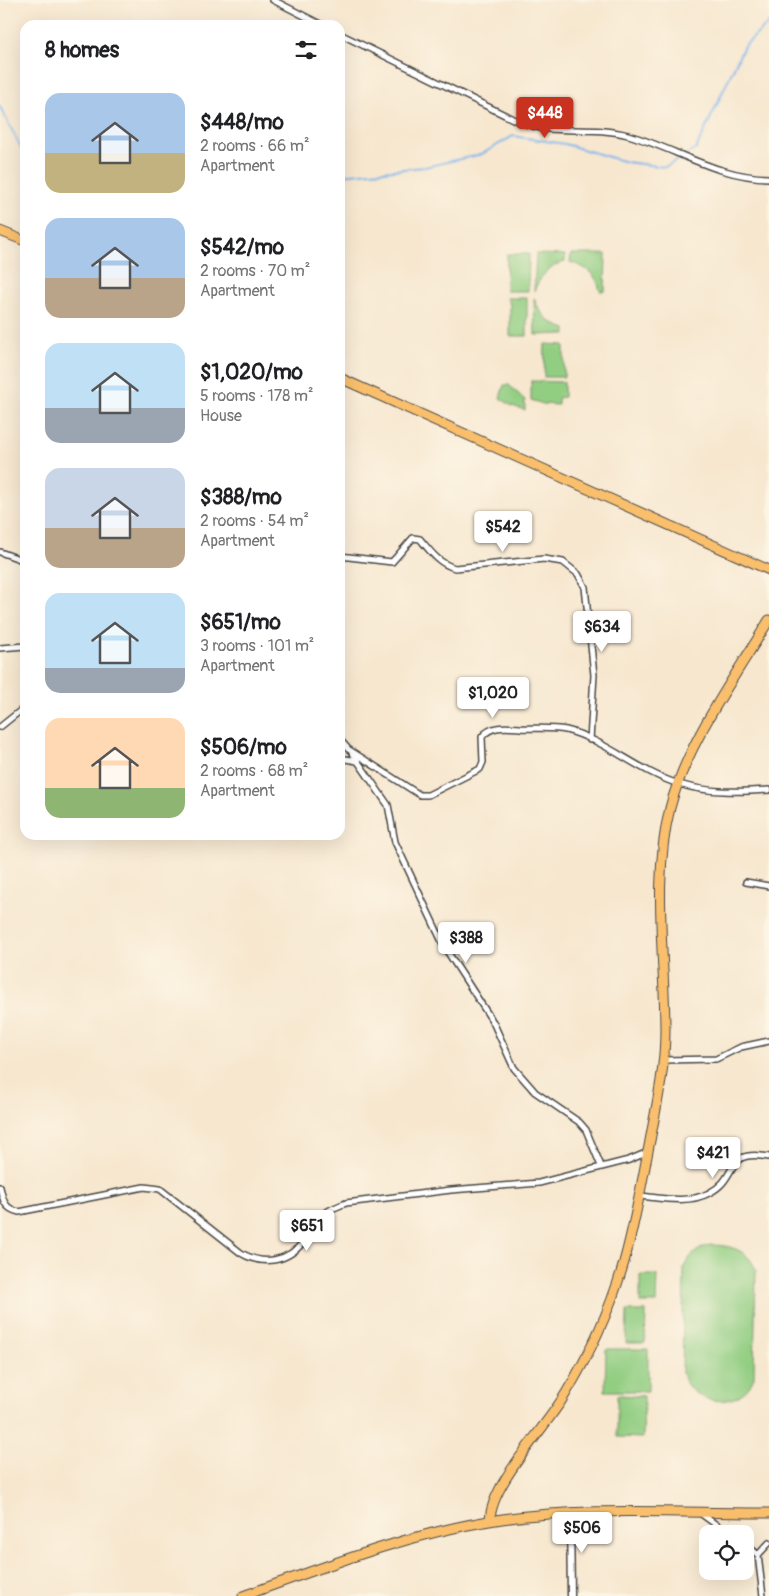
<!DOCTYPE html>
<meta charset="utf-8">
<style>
body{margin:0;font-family:Pangolin,sans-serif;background:#f6f6f6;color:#202124;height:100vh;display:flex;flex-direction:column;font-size:19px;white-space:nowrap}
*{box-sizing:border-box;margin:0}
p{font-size:16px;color:#757577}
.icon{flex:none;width:28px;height:28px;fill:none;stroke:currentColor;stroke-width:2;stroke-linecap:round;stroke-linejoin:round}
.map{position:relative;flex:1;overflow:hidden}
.panel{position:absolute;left:20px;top:20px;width:325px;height:820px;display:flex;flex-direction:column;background:#fff;border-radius:15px;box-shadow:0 5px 20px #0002}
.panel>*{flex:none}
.fabs{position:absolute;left:699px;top:1525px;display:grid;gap:10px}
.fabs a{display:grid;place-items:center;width:55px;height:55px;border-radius:10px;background:#fff;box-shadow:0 5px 20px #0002;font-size:25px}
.price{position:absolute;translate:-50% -42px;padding:0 11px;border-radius:5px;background:#fff;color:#222;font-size:16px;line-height:32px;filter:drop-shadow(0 1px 2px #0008)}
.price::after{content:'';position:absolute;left:50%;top:30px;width:15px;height:11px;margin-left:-8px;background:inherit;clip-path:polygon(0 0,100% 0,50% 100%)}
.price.current{background:#c8321e;color:#fff}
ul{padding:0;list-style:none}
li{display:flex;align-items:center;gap:15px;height:125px;padding:0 25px}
li span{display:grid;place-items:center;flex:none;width:140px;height:100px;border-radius:15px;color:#555}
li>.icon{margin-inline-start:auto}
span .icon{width:60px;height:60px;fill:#fffc;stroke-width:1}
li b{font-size:21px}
h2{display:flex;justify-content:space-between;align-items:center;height:60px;padding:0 25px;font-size:21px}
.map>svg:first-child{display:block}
</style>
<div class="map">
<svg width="769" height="1596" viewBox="0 0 769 1596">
<rect width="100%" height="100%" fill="#fcf5e5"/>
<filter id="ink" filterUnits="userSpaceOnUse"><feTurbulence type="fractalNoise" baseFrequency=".02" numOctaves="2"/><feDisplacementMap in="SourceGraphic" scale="10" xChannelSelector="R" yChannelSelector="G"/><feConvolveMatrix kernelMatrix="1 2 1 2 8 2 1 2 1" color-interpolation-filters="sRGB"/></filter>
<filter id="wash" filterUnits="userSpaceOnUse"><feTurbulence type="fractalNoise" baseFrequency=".0096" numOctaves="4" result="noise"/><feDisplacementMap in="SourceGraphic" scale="20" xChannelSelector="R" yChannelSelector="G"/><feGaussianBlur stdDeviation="1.12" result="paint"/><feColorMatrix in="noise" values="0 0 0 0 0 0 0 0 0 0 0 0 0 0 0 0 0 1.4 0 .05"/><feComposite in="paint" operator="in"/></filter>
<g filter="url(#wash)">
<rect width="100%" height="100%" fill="#f7e7cf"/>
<path fill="#92ce82" stroke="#5e7c56" d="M507 254H529L528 291H506Z
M536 254 565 255V262C549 265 540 277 534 291Z
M571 254H606L605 291H600C597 274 586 267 570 262Z
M507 298H527V336H510V304Z
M534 298C541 315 548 323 566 329V334L535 335Z
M545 344 564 345V377H544Z
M531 381 564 382V397L558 398V405L543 404 531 400Z
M504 385H509L525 400V410L512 406 500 398Z
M710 1245C731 1245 748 1250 756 1270L754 1377C743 1411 690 1407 682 1373L684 1267C690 1255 697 1249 710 1245Z
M640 1275H657L656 1303H640Z
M627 1311H646L645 1343H626Z
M606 1349H648V1391H605Z
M617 1395 644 1396 643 1438 617 1437Z"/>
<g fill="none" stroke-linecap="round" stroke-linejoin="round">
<path stroke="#7cb5ec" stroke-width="2" d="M0 107 25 155
M687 154 696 149 744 46 769 23
M340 175 425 167 482 154 513 136 565 144 626 162 665 167 676 161"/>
</g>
</g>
<g filter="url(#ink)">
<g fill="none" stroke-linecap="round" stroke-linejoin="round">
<g stroke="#4a4744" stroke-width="8">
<path id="minor" d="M273 0 322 25
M340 34 519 122C528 125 538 128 548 129 575 131 602 128 628 135 677 149 716 177 769 178
M0 552 25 561
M340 556 392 562 413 538 420 539C431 552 438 563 455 568L544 559 563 562 578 574 585 587 594 675 590 740
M0 648 25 646
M0 727 25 707
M340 740 348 749 420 795H428L480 769 483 762 482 737C491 725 506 727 520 728 535 729 551 727 566 730 606 740 639 772 679 784 708 793 739 792 769 790
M352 753 388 805 395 842 445 948 493 1022 514 1068 535 1092 579 1122 586 1130 601 1166
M340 758 357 761
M746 882 769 886
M664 1060 716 1059 741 1047 769 1041
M0 1187C3 1201 5 1209 19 1212L144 1187 160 1189 241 1253C263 1266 288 1262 304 1241 310 1233 313 1222 322 1215 329 1209 337 1207 346 1203L451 1190 539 1183 629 1160 648 1152
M640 1196C661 1198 689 1204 709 1193 740 1178 723 1148 769 1157
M700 1513 729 1534
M745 1543 758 1555 763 1596
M758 1555 769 1543"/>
</g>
<g stroke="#4a4744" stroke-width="9">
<path id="tertiary" d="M570 1513 571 1596"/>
</g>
<g stroke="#4a4744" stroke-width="11">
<path id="primary" d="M490 1521C490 1484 547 1427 566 1393 589 1355 609 1312 622 1269 634 1229 641 1187 649 1146 656 1108 665 1070 665 1031 665 959 652 878 670 808 687 742 734 679 769 620
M243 1596C324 1567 404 1535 489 1521 581 1506 677 1513 769 1513"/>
</g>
<g stroke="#4a4744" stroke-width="11">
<path id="trunk" d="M0 231 25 241
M340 378 769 570"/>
</g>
<use href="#minor" stroke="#fff" stroke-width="5"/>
<use href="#tertiary" stroke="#fff" stroke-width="6"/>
<use href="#primary" stroke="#f9bf6d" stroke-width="9"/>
<use href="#trunk" stroke="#f9bf6d" stroke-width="9"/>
</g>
</g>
</svg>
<div class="fabs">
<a><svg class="icon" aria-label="locate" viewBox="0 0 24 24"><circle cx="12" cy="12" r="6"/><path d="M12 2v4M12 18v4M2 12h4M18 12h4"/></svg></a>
</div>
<b class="price current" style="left:545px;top:139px">$448</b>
<b class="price" style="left:503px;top:553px">$542</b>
<b class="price" style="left:602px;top:653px">$634</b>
<b class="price" style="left:493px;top:719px">$1,020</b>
<b class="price" style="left:466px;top:964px">$388</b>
<b class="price" style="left:713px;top:1179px">$421</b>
<b class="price" style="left:307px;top:1252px">$651</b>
<b class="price" style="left:582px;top:1554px">$506</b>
<section class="panel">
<h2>8 homes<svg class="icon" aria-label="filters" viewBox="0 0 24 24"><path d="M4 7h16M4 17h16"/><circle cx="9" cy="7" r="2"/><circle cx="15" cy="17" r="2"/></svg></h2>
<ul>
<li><span style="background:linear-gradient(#a9c7e8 60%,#c2b280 0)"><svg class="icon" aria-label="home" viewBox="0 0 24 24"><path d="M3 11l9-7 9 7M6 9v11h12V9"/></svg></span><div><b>$448/mo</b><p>2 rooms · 66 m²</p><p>Apartment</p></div></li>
<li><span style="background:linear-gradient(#a9c7e8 60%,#b9a48a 0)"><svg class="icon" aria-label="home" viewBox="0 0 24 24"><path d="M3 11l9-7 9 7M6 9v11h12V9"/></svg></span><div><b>$542/mo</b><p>2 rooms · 70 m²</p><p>Apartment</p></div></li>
<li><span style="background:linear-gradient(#bfe0f5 65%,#9aa5b1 0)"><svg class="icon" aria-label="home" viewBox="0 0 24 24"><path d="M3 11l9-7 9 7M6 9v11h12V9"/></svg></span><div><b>$1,020/mo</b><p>5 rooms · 178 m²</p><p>House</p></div></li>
<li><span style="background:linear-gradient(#c9d6e8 60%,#b9a48a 0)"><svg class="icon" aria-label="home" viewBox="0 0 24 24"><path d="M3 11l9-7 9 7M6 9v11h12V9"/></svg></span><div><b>$388/mo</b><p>2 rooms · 54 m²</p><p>Apartment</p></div></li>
<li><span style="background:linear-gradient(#bfe0f5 75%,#9aa5b1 0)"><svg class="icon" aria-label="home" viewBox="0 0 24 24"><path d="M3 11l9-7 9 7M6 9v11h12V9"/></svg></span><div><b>$651/mo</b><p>3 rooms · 101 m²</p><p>Apartment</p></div></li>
<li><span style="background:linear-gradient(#ffd9b3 70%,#8fb573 0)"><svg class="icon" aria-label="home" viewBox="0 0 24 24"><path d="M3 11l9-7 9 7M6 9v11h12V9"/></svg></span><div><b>$506/mo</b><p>2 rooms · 68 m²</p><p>Apartment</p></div></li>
</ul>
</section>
</div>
